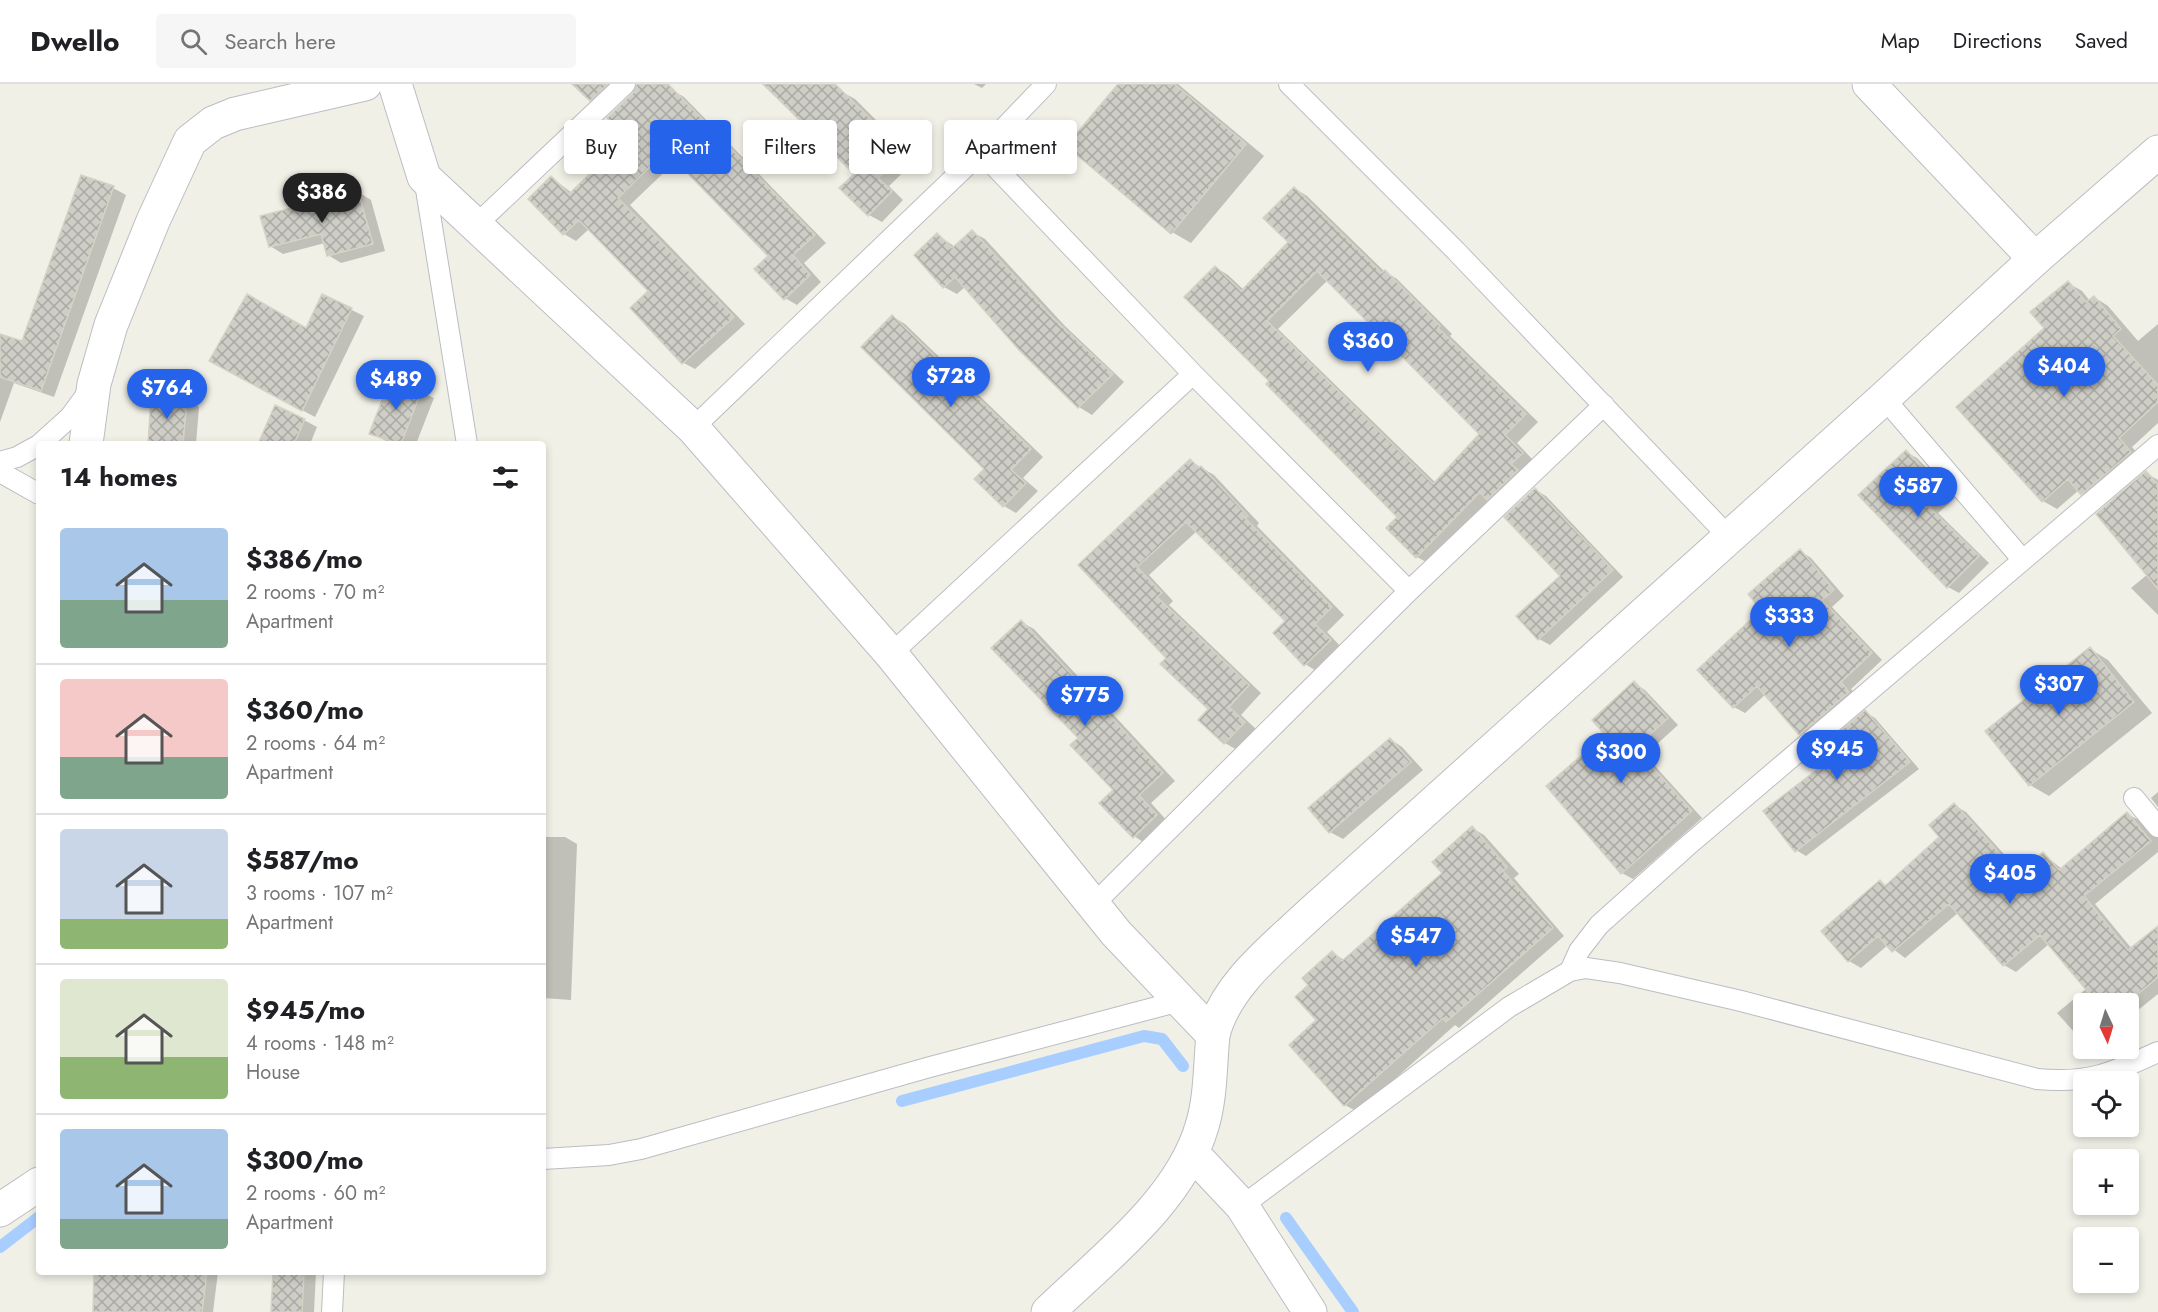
<!DOCTYPE html>
<meta charset="utf-8">
<style>
body{margin:0;font-family:Jost,sans-serif;background:#f6f6f6;color:#202124;height:100vh;display:flex;flex-direction:column;font-size:22px;white-space:nowrap}
*{box-sizing:border-box;margin:0}
p{font-size:20px;color:#757577}
.icon{flex:none;width:33px;height:33px;fill:none;stroke:currentColor;stroke-width:2;stroke-linecap:round;stroke-linejoin:round}
.map{position:relative;flex:1;overflow:hidden}
.drawer{position:absolute;left:36px;top:357px;width:510px;height:834px;display:flex;flex-direction:column;background:#fff;border-radius:6px;box-shadow:0 3px 9px #0003}
.drawer>*{flex:none}
.banner{position:absolute;left:564px;top:36px;width:570px;height:54px;display:flex;gap:12px}
.needle{width:39px;rotate:176deg}
.controls{position:absolute;left:2073px;top:909px;display:grid;gap:12px}
.controls a{display:grid;place-items:center;width:66px;height:66px;border-radius:6px;background:#fff;box-shadow:0 3px 9px #0003;font-size:30px}
.price{position:absolute;translate:-50% -51px;padding:0 14px;border-radius:21px;background:#2563eb;color:#fff;font-size:20px;line-height:39px;filter:drop-shadow(0 2px 3px #0008)}
.price::after{content:'';position:absolute;left:50%;top:36px;width:18px;height:14px;margin-left:-9px;background:inherit;clip-path:polygon(0 0,100% 0,50% 100%)}
.price.current{background:#222;color:#fff}
ul{padding:0;list-style:none}
li{display:flex;align-items:center;gap:18px;height:150px;padding:0 24px}
li+li{border-top:2px solid #e0e0e0}
li span{display:grid;place-items:center;flex:none;width:168px;height:120px;border-radius:6px;color:#555}
li>.icon{margin-inline-start:auto}
span .icon{width:72px;height:72px;fill:#fffc;stroke-width:1}
li b{font-size:26px}
h2{display:flex;justify-content:space-between;align-items:center;height:72px;padding:0 24px;font-size:26px}
.chip{padding:0 21px;border-radius:6px;background:#fff;box-shadow:0 3px 9px #0003;font-size:21px;line-height:54px}
.chip.current{background:#2563eb;color:#fff}
header{display:flex;align-items:center;gap:36px;box-sizing:border-box;height:84px;padding:0 30px;background:#fff;border-bottom:2px solid #e0e0e0}
header strong{font-size:28px}
nav{display:flex;gap:33px;margin-inline-start:auto;font-size:21px}
.search{width:420px;height:54px;background:#f6f6f6;display:flex;align-items:center;gap:15px;box-sizing:border-box;padding:0 21px;border-radius:6px;color:#757577;font-size:22px}
.map>svg:first-child{display:block}
</style>
<header>
<strong>Dwello</strong>
<div class="search"><svg class="icon" aria-label="search" viewBox="0 0 24 24"><circle cx="10" cy="10" r="6"/><path d="M15 15l6 6"/></svg>Search here</div>
<nav><a>Map</a><a>Directions</a><a>Saved</a></nav>
</header>
<div class="map">
<svg width="2158" height="1228" viewBox="0 0 2158 1228">
<defs>
<pattern id="building-cross-hatch" width="8" height="8" patternUnits="userSpaceOnUse" patternTransform="scale(1.5)"><rect width="8" height="8" fill="#cecdc6"/><path d="M0 0l8 8M0 8l8-8" fill="none" stroke="#aaaaa5"/></pattern>
</defs>
<rect width="100%" height="100%" fill="#f0f0e7"/>
<path fill="#0003" fill-rule="evenodd" d="M574 0H628L603 23 590 16Z
M762 0H827L855 15 916 76 889 102 903 116 882 138 869 131 856 90Z
M974 0H986L982 4Z
M1120 0H1178L1264 72 1191 159 1172 148Z
M672 6 684 13 826 159 804 179 821 198 797 221 785 214 770 172 677 76 630 121 745 240 695 285 682 278 651 207 589 145 576 157 564 150 552 94 572 109Z
M113 104 126 111 54 313 14 299 0 338V252L23 259Z
M1294 104 1307 112 1384 187 1397 195 1452 250 1450 252 1538 338 1517 359 1534 377 1430 480 1417 473 1400 433 1271 297 1215 183 1228 191 1244 206 1290 158ZM1328 196 1481 350 1436 399 1278 245Z
M358 108 371 116 385 167 341 179 328 171 325 159 283 170 270 162Z
M972 148 985 155 1065 242 1124 298 1092 331 1079 323 1020 264 965 203 957 210 944 203 938 151 955 163Z
M2068 199 2082 207 2090 217 2094 213 2108 222 2138 257 2158 240V339L2132 363 2144 377 2096 418 2079 406 2057 425 2043 417 2046 244Z
M323 212 364 232 315 333 224 284 306 246Z
M893 233 905 240 1043 373 1023 394 1038 407 1016 429 1004 422 986 385Z
M392 295 434 314 416 360H392L371 349Z
M186 316 199 323 196 360H149Z
M304 336 317 343 310 360H259Z
M1906 368 1917 374 1955 414 1938 429 1989 479 1959 509 1948 503 1860 411Z
M1190 377 1214 391 1259 439 1257 442 1344 531 1327 548 1342 564 1318 588 1305 580 1287 537 1197 447 1149 491 1173 517 1169 521 1261 609 1241 631 1257 646 1237 666 1225 659 1210 625 1168 574 1080 481Z
M2146 389 2158 396V531L2131 504 2148 490Z
M1535 406 1546 412 1623 493 1550 561 1539 555 1562 492Z
M1800 467 1811 474 1844 512 1832 523 1882 576 1851 605 1859 615 1811 657 1800 650 1766 610 1745 629 1734 623 1699 586 1763 526Z
M1021 538 1034 545 1175 697 1151 719 1169 739 1146 760 1134 752 1115 706 1080 654Z
M2090 565 2108 576 2152 629 2049 712 2030 701Z
M1634 599 1645 606 1678 641 1645 671 1702 734 1633 795 1622 789 1607 651Z
M1865 628 1875 634 1919 685 1806 772 1796 766 1826 681Z
M1390 655 1402 663 1423 686 1343 755 1330 748Z
M2158 708V723L2151 714Z
M1954 721 1966 728 2021 789 2043 770 2062 785 2127 730 2143 738 2158 754V768L2095 820 2132 865 2158 844V910L2128 934V920H2084V959L2057 929 2087 904 2049 860 2016 888 2004 881 1959 828 1905 874 1888 861 1861 884 1849 877 1880 798 1888 802 1941 753Z
M1472 744 1484 751 1519 790 1514 794 1564 852 1459 944 1455 941 1358 1028 1345 1021 1291 961 1318 936 1310 901 1333 869 1344 876 1444 789Z
M543 753H565L577 760 571 916 543 914Z
M96 1188H218L213 1228H94Z
M274 1188H316L314 1228H271Z"/>
<g fill="none" stroke-linecap="round" stroke-linejoin="round">
<path stroke="#a8ceff" stroke-width="12" d="M902 1017 1144 952 1162 955 1183 982
M1286 1134 1353 1228
M0 1163 39 1133"/>
</g>
<path fill="url(#building-cross-hatch)" stroke="#d6d2c4" stroke-width="1.5" fill-rule="evenodd" d="M572 0H608L590 17Z
M637 0H668L815 151 793 171 810 191 784 216 754 185 768 172 666 67 618 114 734 233 682 280 630 224 648 207 579 136 563 151 528 115 551 92 569 110 627 53 607 34 633 9Z
M763 0H835L904 68 878 94 892 107 868 132 839 104 854 90Z
M1118 0H1174L1246 60 1171 150 1066 62Z
M81 91 114 102 41 307 0 293V250L22 257Z
M1294 103 1382 189 1385 186 1440 242 1438 244 1526 330 1505 351 1523 369 1511 380 1518 386 1487 416 1480 408 1416 474 1386 444 1397 433 1266 300 1269 297 1184 213 1215 182 1241 207 1288 158 1263 134ZM1317 187 1479 350 1433 400 1267 237Z
M358 107 373 160 327 172 321 150 269 163 260 132Z
M972 146 1052 233 1113 290 1078 324 1019 266 955 193 943 204 914 171 937 149 952 164Z
M2068 197 2086 218 2094 212 2121 245 2113 252 2158 301V318L2119 354 2131 368 2081 411 2068 395 2042 418 1956 323 2044 244 2030 228Z
M247 210 306 244 322 210 352 224 302 327 209 277Z
M892 231 1031 365 1011 386 1026 399 1003 423 974 395 984 385 861 263Z
M391 293 422 305 401 360 369 350Z
M151 312 187 314 183 360H148Z
M275 321 305 335 294 360H258Z
M1906 366 1945 407 1929 423 1979 472 1947 504 1858 411Z
M1190 375 1199 384 1201 382 1248 432 1245 434 1332 523 1315 540 1331 556 1304 582 1273 549 1285 537 1186 438 1137 483 1162 509 1157 513 1249 601 1229 623 1245 638 1224 660 1198 636 1208 625 1160 580 1166 574 1078 481Z
M2146 387 2158 401V505L2096 430Z
M1535 404 1613 486 1538 556 1516 532 1560 492 1504 433Z
M1800 465 1834 506 1822 516 1872 569 1841 598 1849 608 1799 651 1757 602 1733 624 1697 586 1761 526 1748 510Z
M1021 536 1163 689 1139 711 1157 731 1133 754 1099 719 1113 706 1070 661 1078 654 991 564Z
M2090 563 2134 618 2029 702 1985 647Z
M1634 597 1668 634 1635 664 1692 727 1621 790 1546 702 1605 651 1592 636Z
M1865 626 1910 678 1795 768 1763 727 1823 681 1814 670Z
M1390 654 1411 678 1329 749 1308 724Z
M1954 719 2018 790 2043 768 2059 786 2127 728 2151 757 2084 812 2128 866 2158 842V893L2126 920H2098L2040 851 2003 882 1949 820 1892 868 1878 852 1848 878 1821 847 1880 796 1885 802 1939 753 1929 741Z
M1472 742 1507 783 1503 787 1553 844 1446 938 1443 934 1344 1022 1289 961 1316 936 1295 913 1308 901 1302 894 1332 867 1342 877 1442 789 1432 778Z
M94 1188H207L202 1228H93Z
M273 1188H304L302 1228H271Z"/>
<g fill="none" stroke-linecap="round" stroke-linejoin="round">
<g stroke="#bbbdc2" stroke-width="22">
<path id="service" d="M1289 0 1456 167 1729 453
M981 68 1193 290 1409 507
M424 93 467 360
M476 141 625 0
M1884 314 2022 475
M693 344 981 68 1046 0
M40 360 70 333 89 307
M0 378 17 373 39 361
M0 388 39 410
M891 570 1193 290
M2134 714 2158 743
M1093 821 1409 507 1604 321
M1570 887 1579 867 1599 841 1685 764 2158 361
M543 1075 609 1071 641 1065 930 983 1180 917
M1242 1122 1509 923 1570 887 1586 884 1620 889 1741 917 2037 995C2088 1000 2112 989 2158 968
M332 1228 334 1188"/>
</g>
<g stroke="#bbbdc2" stroke-width="35">
<path id="minor" d="M395 0 424 93 693 344 891 570 1116 849 1213 951C1210 980 1211 1013 1202 1042 1181 1116 1102 1176 1048 1228
M1869 0 2035 175
M86 360 94 300 111 241 153 137 190 57 213 39 235 30 365 0
M1193 1070 1242 1122 1310 1228
M0 1126 39 1100"/>
</g>
<g stroke="#bbbdc2" stroke-width="35">
<path id="tertiary" d="M1213 951C1225 901 1275 863 1311 829L1884 314 2035 175 2158 68"/>
</g>
<use href="#service" stroke="#fff" stroke-width="20"/>
<use href="#minor" stroke="#fff" stroke-width="33"/>
<use href="#tertiary" stroke="#fff" stroke-width="33"/>
</g>
</svg>
<div class="controls">
<a><svg class="needle" viewBox="-14 -14 28 28"><path d="M0-13l5 13h-10z" fill="#e53935"/><path d="M0 13l5-13h-10z" fill="#757577"/></svg></a>
<a><svg class="icon" aria-label="locate" viewBox="0 0 24 24"><circle cx="12" cy="12" r="6"/><path d="M12 2v4M12 18v4M2 12h4M18 12h4"/></svg></a>
<a>+</a>
<a>−</a>
</div>
<b class="price current" style="left:322px;top:140px">$386</b>
<b class="price" style="left:1368px;top:289px">$360</b>
<b class="price" style="left:2064px;top:314px">$404</b>
<b class="price" style="left:951px;top:324px">$728</b>
<b class="price" style="left:396px;top:327px">$489</b>
<b class="price" style="left:167px;top:336px">$764</b>
<b class="price" style="left:1918px;top:434px">$587</b>
<b class="price" style="left:1789px;top:564px">$333</b>
<b class="price" style="left:2059px;top:632px">$307</b>
<b class="price" style="left:1085px;top:643px">$775</b>
<b class="price" style="left:1837px;top:697px">$945</b>
<b class="price" style="left:1621px;top:700px">$300</b>
<b class="price" style="left:2010px;top:821px">$405</b>
<b class="price" style="left:1416px;top:884px">$547</b>
<div class="banner">
<a class="chip">Buy</a>
<a class="chip current">Rent</a>
<a class="chip">Filters</a>
<a class="chip">New</a>
<a class="chip">Apartment</a>
</div>
<section class="drawer">
<h2>14 homes<svg class="icon" aria-label="filters" viewBox="0 0 24 24"><path d="M4 7h16M4 17h16"/><circle cx="9" cy="7" r="2"/><circle cx="15" cy="17" r="2"/></svg></h2>
<ul>
<li><span style="background:linear-gradient(#a9c7e8 60%,#7fa58c 0)"><svg class="icon" aria-label="home" viewBox="0 0 24 24"><path d="M3 11l9-7 9 7M6 9v11h12V9"/></svg></span><div><b>$386/mo</b><p>2 rooms · 70 m²</p><p>Apartment</p></div></li>
<li><span style="background:linear-gradient(#f6c9c9 65%,#7fa58c 0)"><svg class="icon" aria-label="home" viewBox="0 0 24 24"><path d="M3 11l9-7 9 7M6 9v11h12V9"/></svg></span><div><b>$360/mo</b><p>2 rooms · 64 m²</p><p>Apartment</p></div></li>
<li><span style="background:linear-gradient(#c9d6e8 75%,#8fb573 0)"><svg class="icon" aria-label="home" viewBox="0 0 24 24"><path d="M3 11l9-7 9 7M6 9v11h12V9"/></svg></span><div><b>$587/mo</b><p>3 rooms · 107 m²</p><p>Apartment</p></div></li>
<li><span style="background:linear-gradient(#dfe7d0 65%,#8fb573 0)"><svg class="icon" aria-label="home" viewBox="0 0 24 24"><path d="M3 11l9-7 9 7M6 9v11h12V9"/></svg></span><div><b>$945/mo</b><p>4 rooms · 148 m²</p><p>House</p></div></li>
<li><span style="background:linear-gradient(#a9c7e8 75%,#7fa58c 0)"><svg class="icon" aria-label="home" viewBox="0 0 24 24"><path d="M3 11l9-7 9 7M6 9v11h12V9"/></svg></span><div><b>$300/mo</b><p>2 rooms · 60 m²</p><p>Apartment</p></div></li>
</ul>
</section>
</div>
